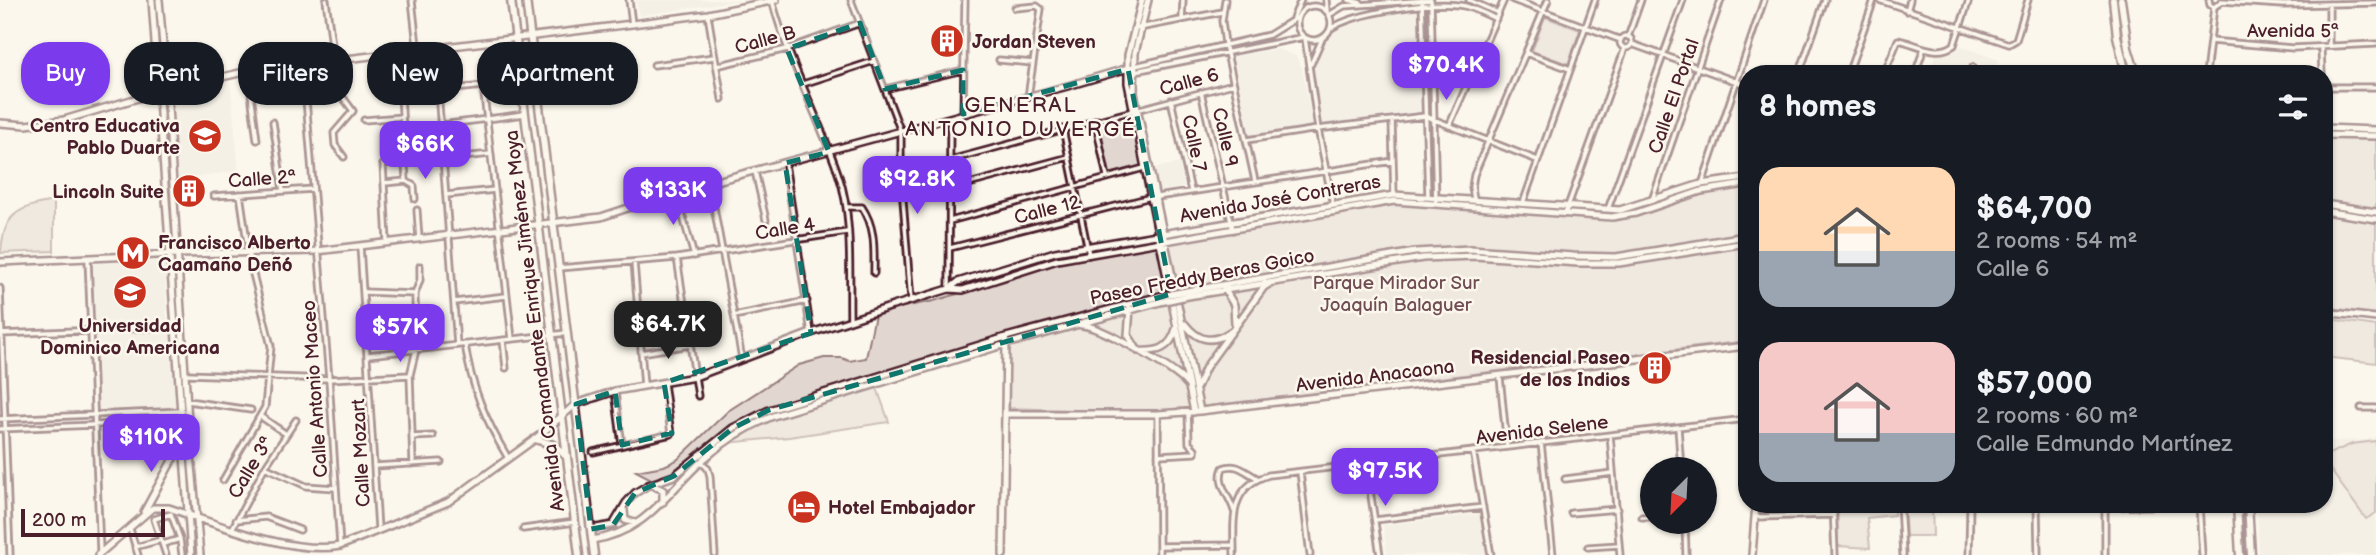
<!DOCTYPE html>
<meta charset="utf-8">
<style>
body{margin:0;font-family:"Balsamiq Sans",sans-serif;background:#20242c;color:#f1f3f6;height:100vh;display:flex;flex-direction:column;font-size:26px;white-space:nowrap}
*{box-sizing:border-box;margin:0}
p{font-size:23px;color:#9ea1a6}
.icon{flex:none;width:38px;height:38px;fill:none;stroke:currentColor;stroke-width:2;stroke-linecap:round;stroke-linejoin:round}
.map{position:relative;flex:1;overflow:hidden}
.side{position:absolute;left:1738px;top:65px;width:595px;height:448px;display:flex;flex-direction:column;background:#171b24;border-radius:28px;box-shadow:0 2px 5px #0004}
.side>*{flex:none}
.hud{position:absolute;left:21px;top:42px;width:665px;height:63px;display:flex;gap:14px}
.needle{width:46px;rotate:204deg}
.tools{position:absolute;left:1640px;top:457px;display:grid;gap:14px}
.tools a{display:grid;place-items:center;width:77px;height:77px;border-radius:50%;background:#171b24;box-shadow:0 2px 5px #0004;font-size:35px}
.scale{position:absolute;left:21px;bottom:18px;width:144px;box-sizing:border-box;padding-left:7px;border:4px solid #4a1f2b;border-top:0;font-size:19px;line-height:24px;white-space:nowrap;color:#4a1f2b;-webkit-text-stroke:5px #fbf7ec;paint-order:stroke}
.price{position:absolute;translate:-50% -60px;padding:0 16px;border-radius:14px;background:#7c3aed;color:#fff;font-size:23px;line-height:46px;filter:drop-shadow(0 2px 4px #0008)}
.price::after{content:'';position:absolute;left:50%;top:42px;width:21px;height:16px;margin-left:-10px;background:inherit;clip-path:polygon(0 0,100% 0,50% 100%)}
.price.current{background:#222;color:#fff}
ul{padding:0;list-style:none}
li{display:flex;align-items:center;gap:21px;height:175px;padding:0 21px}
li span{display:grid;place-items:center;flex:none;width:196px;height:140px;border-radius:21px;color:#555}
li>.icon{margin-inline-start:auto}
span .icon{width:84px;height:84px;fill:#fffc;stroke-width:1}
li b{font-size:30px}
h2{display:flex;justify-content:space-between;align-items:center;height:84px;padding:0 21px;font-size:30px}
.pill{padding:0 24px;border-radius:28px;background:#171b24;box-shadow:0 2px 5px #0004;font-size:24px;line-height:63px}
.pill.current{background:#7c3aed;color:#fff}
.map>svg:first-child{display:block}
</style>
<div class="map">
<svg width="2376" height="555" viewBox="0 0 2376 555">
<rect width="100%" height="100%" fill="#fbf7ec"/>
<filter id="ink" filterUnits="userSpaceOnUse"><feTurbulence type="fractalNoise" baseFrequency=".0143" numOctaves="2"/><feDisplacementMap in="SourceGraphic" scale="14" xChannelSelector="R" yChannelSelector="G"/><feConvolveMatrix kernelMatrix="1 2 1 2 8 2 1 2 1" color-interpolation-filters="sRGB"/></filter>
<g filter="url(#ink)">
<path fill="#eee7de" d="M636 0H741L639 16Z
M1419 10 1420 114 1323 125 1312 66 1323 39 1335 29 1346 24 1380 15Z
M1958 45 1999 60 1994 70 1973 62 1969 73H1956L1932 64 1936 54 1950 51Z
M1278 49 1296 56 1302 67 1313 126 1250 136 1233 56Z
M230 81 239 171 178 179 172 99 178 92Z
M1179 163 1184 187 1158 192 1153 168Z
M165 259 167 321 95 323 93 264Z
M171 331 176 408 97 412 94 335Z
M2376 437V555H2259L2257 504H2324V441L2366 440Z
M1479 514 1486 555H1387L1383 525Z"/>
<path fill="#e2d7d0" stroke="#967b7e" stroke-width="2" d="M1545 17 1580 30 1568 64 1532 51Z
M1132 110 1145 167 1107 177 1095 120Z
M2324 137H2376V314L2324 307Z
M1746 186V341L1175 410 1141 412 1009 408 1008 335 765 409C748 417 732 425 717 437 694 454 682 472 653 480L636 471 664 466 677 460 728 411 799 365 824 358H842L849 361 866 358 875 315 893 309 934 301 1061 263 1395 203 1612 220 1637 215 1698 195Z
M54 201V251L1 253C3 214 18 207 54 201Z
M2329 319 2376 326V363L2324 357Z
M877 388 889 422 789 437 726 443 757 425Z
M2376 441V513L2366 519 2324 461V456L2352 444Z
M1837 504H1894V515L1867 518 1870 548 1838 546Z
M1904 504H1932L1933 536H1906Z"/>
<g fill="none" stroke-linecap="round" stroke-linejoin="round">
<g stroke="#4a1f2b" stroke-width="9">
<path id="street" d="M326 0 334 60
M412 0 422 92
M629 0 632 24
M772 0C788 61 819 117 839 176 853 216 849 277 850 320
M851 0 901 132V175L911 300
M1225 0 1222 21 1225 44 1255 181
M1326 0 1327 11
M1349 0 1361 3
M1422 0 1428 197
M1431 0 1436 204
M1469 0 1498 13
M1513 0 1621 40
M1879 0 2009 44 2016 40 2028 0
M2209 0 2210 5 2214 7 2221 2
M2221 1 2283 5 2376 3
M2329 4V45
M1297 23a17 17 0 1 1 34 0a17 17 0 1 1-34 0Z
M1015 8 1037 6 1041 9 1028 97
M1907 11 1910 0
M708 15 722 99
M1329 15 1344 6 1430 0
M1293 18 1301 0
M1182 20 1183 0
M1134 29 1222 12
M1330 29C1355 12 1436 0 1465 6 1475 9 1486 14 1496 19
M1620 42a6 6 0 1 1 12 0a6 6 0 1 1-12 0Z
M1628 37 1641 0
M1305 38 1318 129 1333 205
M2210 41 2293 48 2376 44
M1632 44 1746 85
M2321 48 2322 74
M1526 53 1570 69
M339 59 342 96 353 111 334 133 335 145 344 157
M999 60 1033 63
M303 63 329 379 340 546
M1311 64 1322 39
M654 65 714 57
M716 66 787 49 860 23
M1135 66 1269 35 1298 17
M248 71 257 140
M1135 71 1304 37
M1799 74 1825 0
M1848 74 1874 0
M1884 74 1898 40C1916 43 1936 58 1954 45L1969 0
M1915 74 1924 48
M1970 74 1973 67
M2206 74 2214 7
M803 84 874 61
M2324 87H2376
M885 89 963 70
M438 91 457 345
M1201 92 1233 230
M1171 100 1191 191
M963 114 965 0
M364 120 402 117
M1095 120 1107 177
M1392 121 1394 195
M273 122 283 191
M441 125 525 114
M1449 126 1504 0
M1063 129 1089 255
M1247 140 1318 129 1425 116 1537 160
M444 159 491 154
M950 160 1233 84
M785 163 811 333
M755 171 766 220
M406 181 401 95 483 86 512 339
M406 181 414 186 415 199
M384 183 406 181
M1702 184 1764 0
M950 189 1069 157
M676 192 694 256
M446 195 495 190
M214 196 313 189
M1157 197 1393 161
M1474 199 1472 187 1474 175 1548 0
M1652 200 1721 0
M1523 203 1595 0
M714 207 742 359
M846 207H862C876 228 874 249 874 273
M1608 209 1683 0
M417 210 419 239
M1565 214 1625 48
M950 221 1144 168
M387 242 383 164 405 162
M360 246 378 529
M950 248 1151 197
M677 258 698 396
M88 259 100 552
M634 262 644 386
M559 268 677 258 847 232
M0 288 10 555
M949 289 950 119
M365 292 415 294
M454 302 506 296
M734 316 807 301
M0 334 174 327
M503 340 506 368
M465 344C471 387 486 421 508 458
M641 353 690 345
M368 355 567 333
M187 374 329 379 410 375
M1500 377 1507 447
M615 392 622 445
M188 401 251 410
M2324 407H2330
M2361 408H2376
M1158 414 1159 555
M260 416 286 434
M0 419 183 411
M1678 427 1681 469
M0 429 188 421
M1610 435 1620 555
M412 437 433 436
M1541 443 1553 555
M1473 451 1491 555
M593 452 671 434 664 383
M1158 455 1195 453V449L1189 443 1188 412
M702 462 708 469 710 476 715 555
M413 464 410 375 416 350 415 294 420 280V266
M1366 464 1380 555
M375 466 441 462
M265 467 306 486 335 488
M1300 472 1310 555
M1565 479 1613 473
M223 480 265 407 271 346 250 262 240 194
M1833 504 1835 555
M1900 504 1903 555
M2037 504 2038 555
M2199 504 2202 555
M2105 507 2237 504
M1234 511C1230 496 1216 484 1223 468 1237 462 1245 472 1257 478
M1571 513 1617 509
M1642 517H1652
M1755 517 1834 515
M236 520 266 517 300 530
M1375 520 1483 507
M1685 522 1686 555
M130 529 138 555
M232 529 265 467 296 420
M523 529 575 522
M161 540 154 519 171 514 180 539 163 544
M180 540 182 555
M1159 546 1234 545
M135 547 161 540 166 555
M1588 547 1619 545
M1234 555C1234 521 1228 487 1269 475L1746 419
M1969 555 1970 504
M2105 555V504"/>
</g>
<g stroke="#4a1f2b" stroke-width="10">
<path id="secondary" d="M152 0 191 555
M159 0 167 90 188 421 200 555
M1142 0 1128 55V83L1194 412
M1148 0 1135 53 1134 93 1200 411
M0 123 26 125 64 120 158 92 248 71 632 24 708 14 776 0
M2324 128 2376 130
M2324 135 2376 136
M2324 204 2376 212
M2324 211 2376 219
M0 262 178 254 317 251 601 217 676 192 1071 85 1135 66
M1224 288 1234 305 1235 324
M949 289 958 282 1055 252 1394 195 1620 210 1701 184 1746 178
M1187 291 1415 252 1470 249 1573 256 1616 257 1746 236
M1188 296 1423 258 1475 256 1578 263H1619L1746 243
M1130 309 1128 335 1138 351C1157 352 1170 350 1176 329
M2324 312 2376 318
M1185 324C1198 341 1212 344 1230 332
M1081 325C1099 325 1177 370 1187 384
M1197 387 1206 367 1264 287 1269 284
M1005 414H1158L1200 411 1746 346
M652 485 663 490V502
M624 510 625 520 635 523
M144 512 181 444
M591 529 613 525 626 503 635 493 648 485 674 476 733 428 769 410 1006 337 1160 296
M592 540C647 532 667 492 704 459 725 440 747 427 773 416L1006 344 1160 302
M98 555 149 511 153 508H169C216 524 293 555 340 546L448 502 535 439 576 404 615 391 695 377 811 333 893 306 949 289 963 290 1057 260 1394 201 1612 217 1636 213 1701 191 1746 184
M1003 555 1006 341
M1752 555 1756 504"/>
</g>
<g stroke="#4a1f2b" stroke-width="11">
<path id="primary" d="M511 0 579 555
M526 0 594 555
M2113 0 2117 36 2126 74
M2121 0 2128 48 2136 74
M535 439 554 445 566 456
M2237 504 2240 555
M2248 504 2251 555"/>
</g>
<use href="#street" stroke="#fbf7ec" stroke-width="3.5"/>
<use href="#secondary" stroke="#fbf7ec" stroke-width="5"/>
<use href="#primary" stroke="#fbf7ec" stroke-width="6"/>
<g stroke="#4a1f2b" stroke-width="10" stroke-linecap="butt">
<path id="secondary-bridge" d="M1160 296 1187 291
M1160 302 1188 296"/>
</g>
<use href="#secondary-bridge" stroke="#fbf7ec" stroke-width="5"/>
</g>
</g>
<path d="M0 0H2376V555H0ZM860 23 885 89 963 70V114L1128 69 1171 294 769 410 733 428 674 476 635 493 613 525 591 529 576 404 615 391 622 445 672 433 664 383 811 333 785 163 829 152 787 49Z" fill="#fbf7ec" fill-opacity=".55" fill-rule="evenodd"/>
<path fill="none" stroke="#0f766e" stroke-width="5" stroke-dasharray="14 9" stroke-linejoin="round" d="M860 23 885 89 963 70V114L1128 69 1171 294 769 410 733 428 674 476 635 493 613 525 591 529 576 404 615 391 622 445 672 433 664 383 811 333 785 163 829 152 787 49Z"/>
<defs>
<g id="building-disc" transform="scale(1.75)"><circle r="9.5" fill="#c8321e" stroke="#fbf7ec"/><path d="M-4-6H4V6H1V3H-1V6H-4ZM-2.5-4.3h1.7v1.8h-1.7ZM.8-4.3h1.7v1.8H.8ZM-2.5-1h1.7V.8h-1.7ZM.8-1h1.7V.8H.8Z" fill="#fff"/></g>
<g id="school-disc" transform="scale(1.75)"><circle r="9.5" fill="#c8321e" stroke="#fbf7ec"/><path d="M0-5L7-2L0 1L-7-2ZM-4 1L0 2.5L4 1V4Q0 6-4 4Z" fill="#fff"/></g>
<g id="metro-disc" transform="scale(1.75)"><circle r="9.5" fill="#c8321e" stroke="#fbf7ec"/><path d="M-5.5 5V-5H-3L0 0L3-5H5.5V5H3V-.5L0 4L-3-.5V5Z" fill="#fff"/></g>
<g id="university-disc" transform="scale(1.75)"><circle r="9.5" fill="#c8321e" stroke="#fbf7ec"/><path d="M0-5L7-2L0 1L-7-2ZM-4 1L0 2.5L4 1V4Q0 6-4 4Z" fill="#fff"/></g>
<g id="hotel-disc" transform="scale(1.75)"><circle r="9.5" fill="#c8321e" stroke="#fbf7ec"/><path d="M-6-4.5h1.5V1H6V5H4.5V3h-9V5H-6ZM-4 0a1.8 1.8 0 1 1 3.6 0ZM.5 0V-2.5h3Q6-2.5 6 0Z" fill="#fff"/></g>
</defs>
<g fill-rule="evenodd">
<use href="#building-disc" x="947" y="41"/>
<use href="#school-disc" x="205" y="136"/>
<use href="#building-disc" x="189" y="191"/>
<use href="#metro-disc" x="133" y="253"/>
<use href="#university-disc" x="130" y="292"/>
<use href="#building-disc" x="1655" y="368"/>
<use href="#hotel-disc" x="804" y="507"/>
</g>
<g text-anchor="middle" stroke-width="5" stroke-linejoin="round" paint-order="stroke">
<g font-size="19" fill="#4a1f2b" stroke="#fbf7ec">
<text x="2293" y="37">Avenida 5ª</text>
<text transform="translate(765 39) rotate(-15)" y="7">Calle B</text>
<text transform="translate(1189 81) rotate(-15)" y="7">Calle 6</text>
<text transform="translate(1673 96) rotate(-71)" y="7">Calle El Portal</text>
<text transform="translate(1226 137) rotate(77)" y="7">Calle 9</text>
<text transform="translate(1195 143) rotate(78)" y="7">Calle 7</text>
<text transform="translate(262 178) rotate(-4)" y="7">Calle 2ª</text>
<text transform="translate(1280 198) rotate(-10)" y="7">Avenida José Contreras</text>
<text transform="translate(1047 209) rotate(-14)" y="7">Calle 12</text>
<text transform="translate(785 228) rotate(-9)" y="7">Calle 4</text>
<text transform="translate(1202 276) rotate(-11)" y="7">Paseo Freddy Beras Goico</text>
<text transform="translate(534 321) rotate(-97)" y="7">Avenida Comandante Enrique Jiménez Moya</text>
<text transform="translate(1375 375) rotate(-7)" y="7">Avenida Anacaona</text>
<text transform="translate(314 389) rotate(-94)" y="7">Calle Antonio Maceo</text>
<text transform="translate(1542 429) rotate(-7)" y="7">Avenida Selene</text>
<text transform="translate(360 453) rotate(-93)" y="7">Calle Mozart</text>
<text transform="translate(250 467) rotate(-59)" y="7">Calle 3ª</text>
</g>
<g font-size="19" font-weight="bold" fill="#4a1f2b" stroke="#fbf7ec" text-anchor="start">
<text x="972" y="48">Jordan Steven</text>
<text x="180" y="132" text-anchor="end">Centro Educativa<tspan x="180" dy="22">Pablo Duarte</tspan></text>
<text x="164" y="198" text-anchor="end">Lincoln Suite</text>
<text x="158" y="249">Francisco Alberto<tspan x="158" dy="22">Caamaño Deñó</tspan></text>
<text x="130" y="332" text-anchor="middle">Universidad<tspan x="130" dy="22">Dominico Americana</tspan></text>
<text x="1630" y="364" text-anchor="end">Residencial Paseo<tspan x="1630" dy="22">de los Indios</tspan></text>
<text x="828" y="514">Hotel Embajador</text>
</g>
<g font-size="19" fill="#704d54" stroke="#fbf7ec">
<text x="1396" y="289">Parque Mirador Sur<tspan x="1396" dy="22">Joaquín Balaguer</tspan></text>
</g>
<g font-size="21" letter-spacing="2" fill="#4a1f2b" stroke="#fbf7ec">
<text x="1021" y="112">GENERAL<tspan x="1021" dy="24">ANTONIO DUVERGÉ</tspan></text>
</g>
</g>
</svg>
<div class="tools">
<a><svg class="needle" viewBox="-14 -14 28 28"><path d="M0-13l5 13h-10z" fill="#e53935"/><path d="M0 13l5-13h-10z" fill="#9ea1a6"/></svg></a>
</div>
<div class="scale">200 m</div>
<b class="price" style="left:1446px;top:102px">$70.4K</b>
<b class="price" style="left:425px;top:181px">$66K</b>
<b class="price" style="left:917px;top:216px">$92.8K</b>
<b class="price" style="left:673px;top:227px">$133K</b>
<b class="price current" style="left:668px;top:361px">$64.7K</b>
<b class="price" style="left:400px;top:364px">$57K</b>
<b class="price" style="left:151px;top:474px">$110K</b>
<b class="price" style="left:1385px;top:508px">$97.5K</b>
<div class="hud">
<a class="pill current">Buy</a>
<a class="pill">Rent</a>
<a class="pill">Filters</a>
<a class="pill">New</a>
<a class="pill">Apartment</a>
</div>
<section class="side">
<h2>8 homes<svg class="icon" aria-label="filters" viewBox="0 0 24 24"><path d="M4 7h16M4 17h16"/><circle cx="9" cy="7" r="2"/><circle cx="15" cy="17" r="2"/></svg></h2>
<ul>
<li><span style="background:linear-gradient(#ffd9b3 60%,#9aa5b1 0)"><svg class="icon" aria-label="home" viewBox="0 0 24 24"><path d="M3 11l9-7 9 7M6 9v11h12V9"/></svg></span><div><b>$64,700</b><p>2 rooms · 54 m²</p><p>Calle 6</p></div></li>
<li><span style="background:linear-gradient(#f6c9c9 65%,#9aa5b1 0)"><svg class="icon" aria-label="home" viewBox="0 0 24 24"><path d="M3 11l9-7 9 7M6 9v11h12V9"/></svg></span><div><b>$57,000</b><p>2 rooms · 60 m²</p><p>Calle Edmundo Martínez</p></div></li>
</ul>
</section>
</div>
